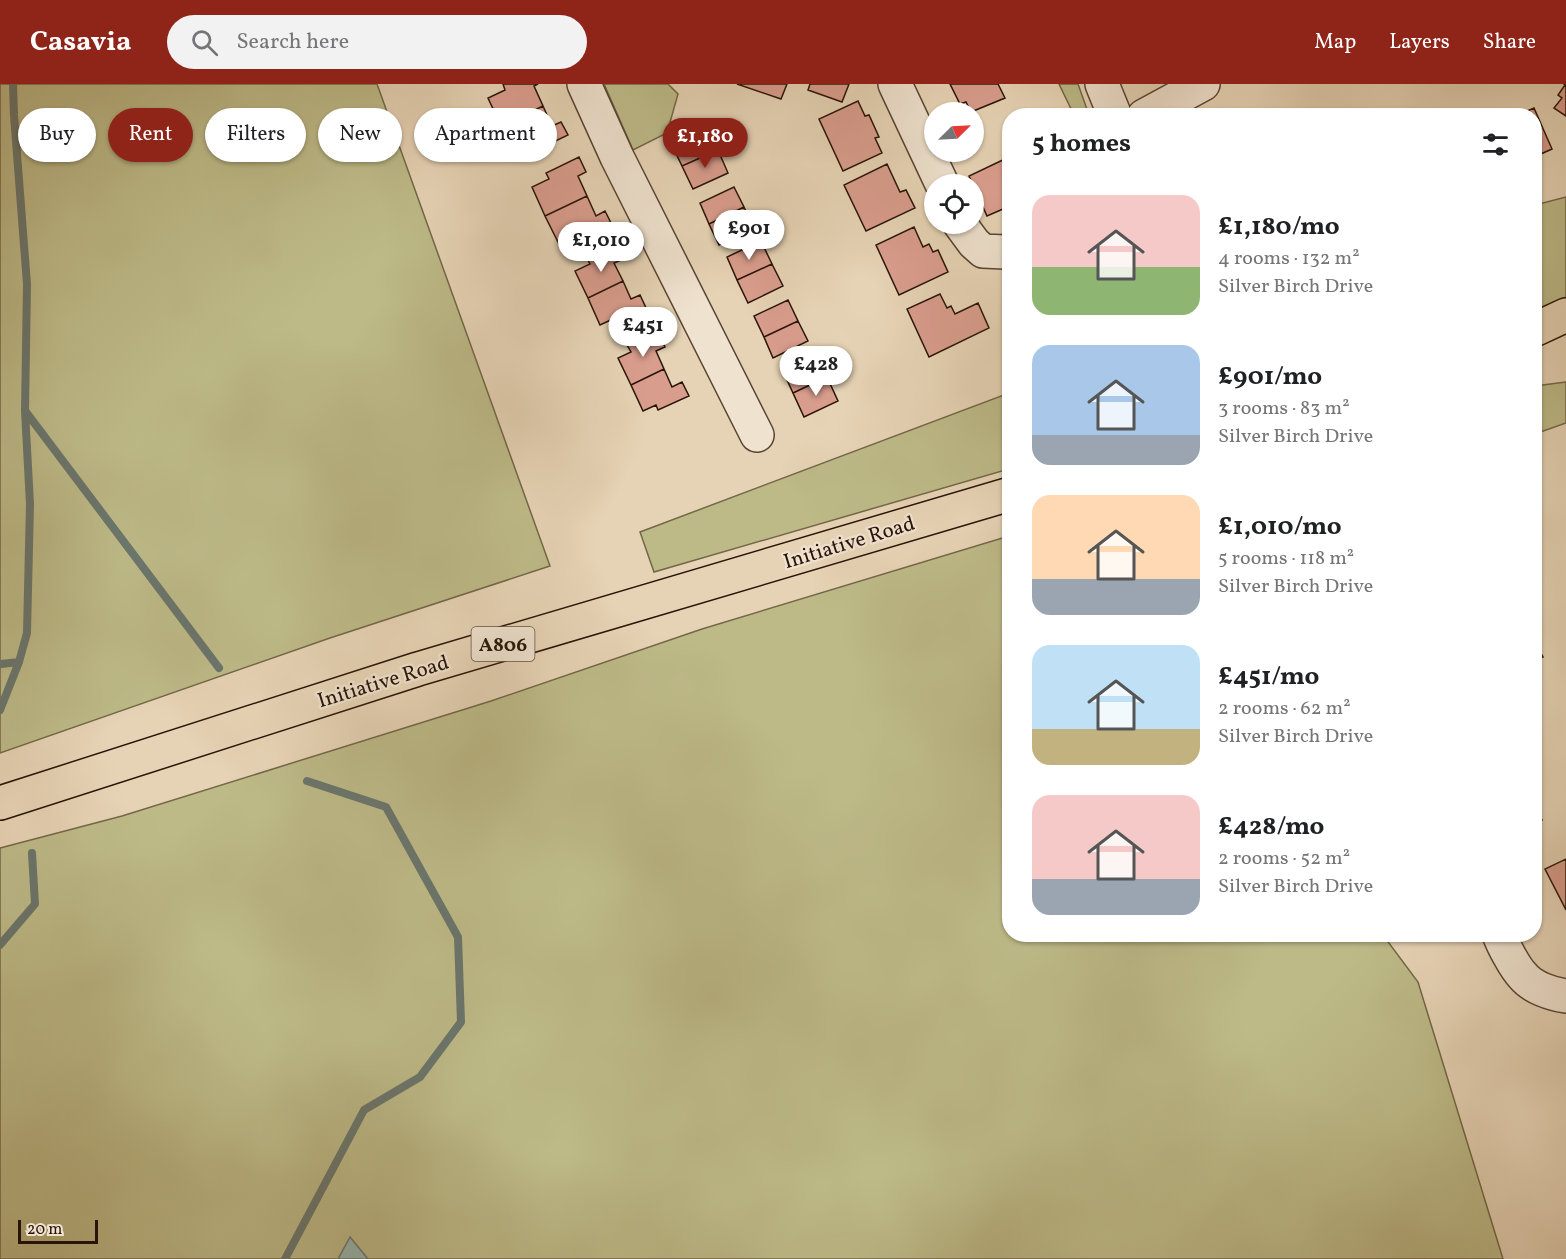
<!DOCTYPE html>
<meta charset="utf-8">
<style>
body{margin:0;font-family:Vollkorn,serif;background:#f2f2f2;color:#202124;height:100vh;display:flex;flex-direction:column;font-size:22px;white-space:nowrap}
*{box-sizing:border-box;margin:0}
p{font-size:20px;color:#757577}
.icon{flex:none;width:33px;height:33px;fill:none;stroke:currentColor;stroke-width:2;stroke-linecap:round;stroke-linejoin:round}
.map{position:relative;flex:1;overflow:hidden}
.panel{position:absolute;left:1002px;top:24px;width:540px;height:834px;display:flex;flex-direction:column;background:#fff;border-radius:24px;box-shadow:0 2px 4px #0004}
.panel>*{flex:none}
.banner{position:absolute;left:18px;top:24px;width:570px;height:54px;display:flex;gap:12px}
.needle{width:39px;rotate:66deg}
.tools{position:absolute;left:924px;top:18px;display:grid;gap:12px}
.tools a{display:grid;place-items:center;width:60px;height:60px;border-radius:50%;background:#fff;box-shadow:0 2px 4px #0004;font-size:30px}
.scale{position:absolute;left:18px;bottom:15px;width:80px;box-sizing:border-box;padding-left:6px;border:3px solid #291408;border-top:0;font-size:16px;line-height:21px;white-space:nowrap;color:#291408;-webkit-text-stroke:4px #efe2cf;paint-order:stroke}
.price{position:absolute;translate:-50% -51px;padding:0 14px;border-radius:21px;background:#fff;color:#222;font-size:20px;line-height:39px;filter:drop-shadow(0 2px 3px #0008)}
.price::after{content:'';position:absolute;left:50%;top:36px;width:18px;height:14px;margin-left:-9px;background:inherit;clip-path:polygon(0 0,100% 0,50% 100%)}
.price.active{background:#8f2418;color:#fff}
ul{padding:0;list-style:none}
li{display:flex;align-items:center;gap:18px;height:150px;padding:0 30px}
li span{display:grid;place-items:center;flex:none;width:168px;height:120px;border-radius:18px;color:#555}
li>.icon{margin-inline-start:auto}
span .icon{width:72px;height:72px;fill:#fffc;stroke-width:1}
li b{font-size:26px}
h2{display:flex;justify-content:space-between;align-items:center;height:72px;padding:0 30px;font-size:26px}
.pill{padding:0 21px;border-radius:27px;background:#fff;box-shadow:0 2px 4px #0004;font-size:21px;line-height:54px}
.pill.active{background:#8f2418;color:#fff}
header{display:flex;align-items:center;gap:36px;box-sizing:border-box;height:84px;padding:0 30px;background:#8f2418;color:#fff}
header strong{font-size:28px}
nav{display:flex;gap:33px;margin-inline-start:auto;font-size:21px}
.search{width:420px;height:54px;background:#f2f2f2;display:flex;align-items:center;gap:15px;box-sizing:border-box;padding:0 21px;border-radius:33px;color:#757577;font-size:22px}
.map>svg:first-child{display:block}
</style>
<header>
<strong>Casavia</strong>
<div class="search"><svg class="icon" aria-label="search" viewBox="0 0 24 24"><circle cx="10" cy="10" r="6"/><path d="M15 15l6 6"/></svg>Search here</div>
<nav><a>Map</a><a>Layers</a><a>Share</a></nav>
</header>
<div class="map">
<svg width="1566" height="1175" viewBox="0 0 1566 1175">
<rect width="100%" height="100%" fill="#e6d3b5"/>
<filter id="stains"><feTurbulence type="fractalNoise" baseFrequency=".00333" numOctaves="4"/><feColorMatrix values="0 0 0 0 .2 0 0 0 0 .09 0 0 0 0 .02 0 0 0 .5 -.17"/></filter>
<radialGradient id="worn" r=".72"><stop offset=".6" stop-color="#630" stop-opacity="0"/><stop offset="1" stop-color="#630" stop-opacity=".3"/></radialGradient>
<path fill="#bdba88" stroke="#736748" stroke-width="1.5" d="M0 0H377L550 482 330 554 0 669Z
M604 0H668L678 10 667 49 633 66Z
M1059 0H1078L1089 31H1074Z
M1566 113V213L1535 226V121Z
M1566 298V339L1535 350V302Z
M1009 309V385L654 488 640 448Z
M1009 452 1010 850 1383 851 1418 898 1503 1175H0V764L122 732 491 617 702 545Z"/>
<path fill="#96b7b1" stroke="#6a766d" stroke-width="1.5" d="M350 1153 368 1175H338Z"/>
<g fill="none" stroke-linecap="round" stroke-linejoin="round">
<path stroke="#6a766d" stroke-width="8" d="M26 328 219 584
M1 580 19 578
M0 626 19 578 27 549 30 420 25 327 27 200 14 31 13 0
M0 861 35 820 32 769
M285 1175 364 1026 420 993 461 938 458 853 386 723 307 697"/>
</g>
<path fill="#d99d8d" stroke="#291408" stroke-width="1.5" d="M503 0H538L534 2 543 22 501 42 488 14 505 6Z
M737 0H787L781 15Z
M810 0H849L842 18 808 6Z
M950 0H998L1005 14 971 28 966 18 960 20Z
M1564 0H1566V32L1554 24 1562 14 1558 11 1565 1Z
M858 17 865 32 869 31 879 53 875 54 882 69 843 87 819 35Z
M543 22 552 42 561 38 568 51 535 67 532 62 514 70 501 42Z
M1534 24 1552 65 1534 73V32H1516Z
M707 42 718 66 682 82 671 59Z
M718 66 728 89 693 105 682 82Z
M579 73 586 88 578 92 587 112 545 132 532 103 549 95 546 89Z
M1009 73 1010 122 987 132 969 92Z
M887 80 900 108 906 106 915 124 866 147 844 101Z
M734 103 744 123 709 140 700 119Z
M587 112 596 132 605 127 612 141 579 156 577 151 559 160 545 132Z
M744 123 754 144 719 161 709 140Z
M914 143 923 163 929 160 933 168 938 166 948 188 899 211 876 161Z
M761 157 772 180 737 196 727 173Z
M617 162 623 175 614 179 623 197 588 214 575 187 590 180 588 176Z
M772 180 783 202 748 219 737 196Z
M623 197 631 215 640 211 647 226 618 239 615 234 600 241 588 214Z
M940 210 947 224 951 222 955 230 978 219 989 244 929 273 907 225Z
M788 216 798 237 764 253 754 232Z
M798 237 808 257 773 274 764 253Z
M657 247 665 263 656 267 664 285 631 301 618 274 631 268 627 261Z
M815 270 827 293 793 309 782 285Z
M664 285 672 303 682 298 689 312 658 326 656 321 643 327 631 301Z
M827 293 838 317 804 333 793 309Z
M1534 557 1543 573 1534 577Z
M1534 721 1542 736 1534 740Z
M1566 775V826L1545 785Z"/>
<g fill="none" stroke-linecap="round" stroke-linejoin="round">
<g stroke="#584433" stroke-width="36">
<path id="minor" d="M584 0 617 73 757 351
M895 0 942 100
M1102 0 1115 32
M1144 32 1203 0
M960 140 974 159 983 167 1005 168 1010 166
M1499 850C1503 861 1515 884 1523 892 1533 904 1552 910 1566 912"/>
</g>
<g stroke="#291408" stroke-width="36">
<path id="primary" d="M1534 246 1566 231
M0 719 418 585 1010 410"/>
</g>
<use href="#minor" stroke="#efe2cf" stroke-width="33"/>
<use href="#primary" stroke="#e6d3b5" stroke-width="33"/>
</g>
<g text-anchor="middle" stroke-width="4.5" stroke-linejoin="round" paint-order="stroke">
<rect fill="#efe2cf" stroke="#645244" stroke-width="1.5" x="471.5" y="543" width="63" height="34" rx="4.5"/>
<g font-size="20" font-weight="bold" fill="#291408">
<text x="503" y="567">A806</text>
</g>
<g font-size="21" fill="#291408" stroke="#efe2cf">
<text transform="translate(849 458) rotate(-17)" y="7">Initiative Road</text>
<text transform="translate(383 597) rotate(-17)" y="7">Initiative Road</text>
</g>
</g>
<rect width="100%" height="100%" filter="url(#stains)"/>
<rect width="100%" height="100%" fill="url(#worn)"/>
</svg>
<div class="tools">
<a><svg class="needle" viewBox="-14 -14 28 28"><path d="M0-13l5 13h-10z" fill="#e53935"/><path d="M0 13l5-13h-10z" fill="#757577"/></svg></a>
<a><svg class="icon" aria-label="locate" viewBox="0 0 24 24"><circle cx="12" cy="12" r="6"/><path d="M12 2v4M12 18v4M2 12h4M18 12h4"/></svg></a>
</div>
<div class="scale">20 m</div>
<b class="price active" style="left:705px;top:85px">£1,180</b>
<b class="price" style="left:749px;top:177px">£901</b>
<b class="price" style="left:601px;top:189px">£1,010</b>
<b class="price" style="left:643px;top:274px">£451</b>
<b class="price" style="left:816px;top:313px">£428</b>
<div class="banner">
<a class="pill">Buy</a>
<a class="pill active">Rent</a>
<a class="pill">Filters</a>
<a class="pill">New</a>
<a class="pill">Apartment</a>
</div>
<section class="panel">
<h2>5 homes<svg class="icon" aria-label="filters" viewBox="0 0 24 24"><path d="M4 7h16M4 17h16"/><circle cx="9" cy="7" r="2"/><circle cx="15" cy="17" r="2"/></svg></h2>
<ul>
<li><span style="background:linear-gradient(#f6c9c9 60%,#8fb573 0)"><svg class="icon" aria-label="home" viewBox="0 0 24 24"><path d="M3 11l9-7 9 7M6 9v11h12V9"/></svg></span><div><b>£1,180/mo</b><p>4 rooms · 132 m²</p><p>Silver Birch Drive</p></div></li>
<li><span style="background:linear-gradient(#a9c7e8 75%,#9aa5b1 0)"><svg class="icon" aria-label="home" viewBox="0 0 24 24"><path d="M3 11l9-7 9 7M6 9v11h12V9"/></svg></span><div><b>£901/mo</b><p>3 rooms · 83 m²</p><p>Silver Birch Drive</p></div></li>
<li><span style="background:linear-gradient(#ffd9b3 70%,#9aa5b1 0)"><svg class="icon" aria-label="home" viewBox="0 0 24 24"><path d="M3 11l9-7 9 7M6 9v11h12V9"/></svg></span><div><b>£1,010/mo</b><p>5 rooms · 118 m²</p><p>Silver Birch Drive</p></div></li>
<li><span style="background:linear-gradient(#bfe0f5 70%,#c2b280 0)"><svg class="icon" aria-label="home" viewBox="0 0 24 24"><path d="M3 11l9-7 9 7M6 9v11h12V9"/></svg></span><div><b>£451/mo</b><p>2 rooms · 62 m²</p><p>Silver Birch Drive</p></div></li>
<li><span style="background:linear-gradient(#f6c9c9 70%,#9aa5b1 0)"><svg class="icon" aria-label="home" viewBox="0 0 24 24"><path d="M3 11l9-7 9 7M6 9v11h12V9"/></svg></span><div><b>£428/mo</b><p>2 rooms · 52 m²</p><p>Silver Birch Drive</p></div></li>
</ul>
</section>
</div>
